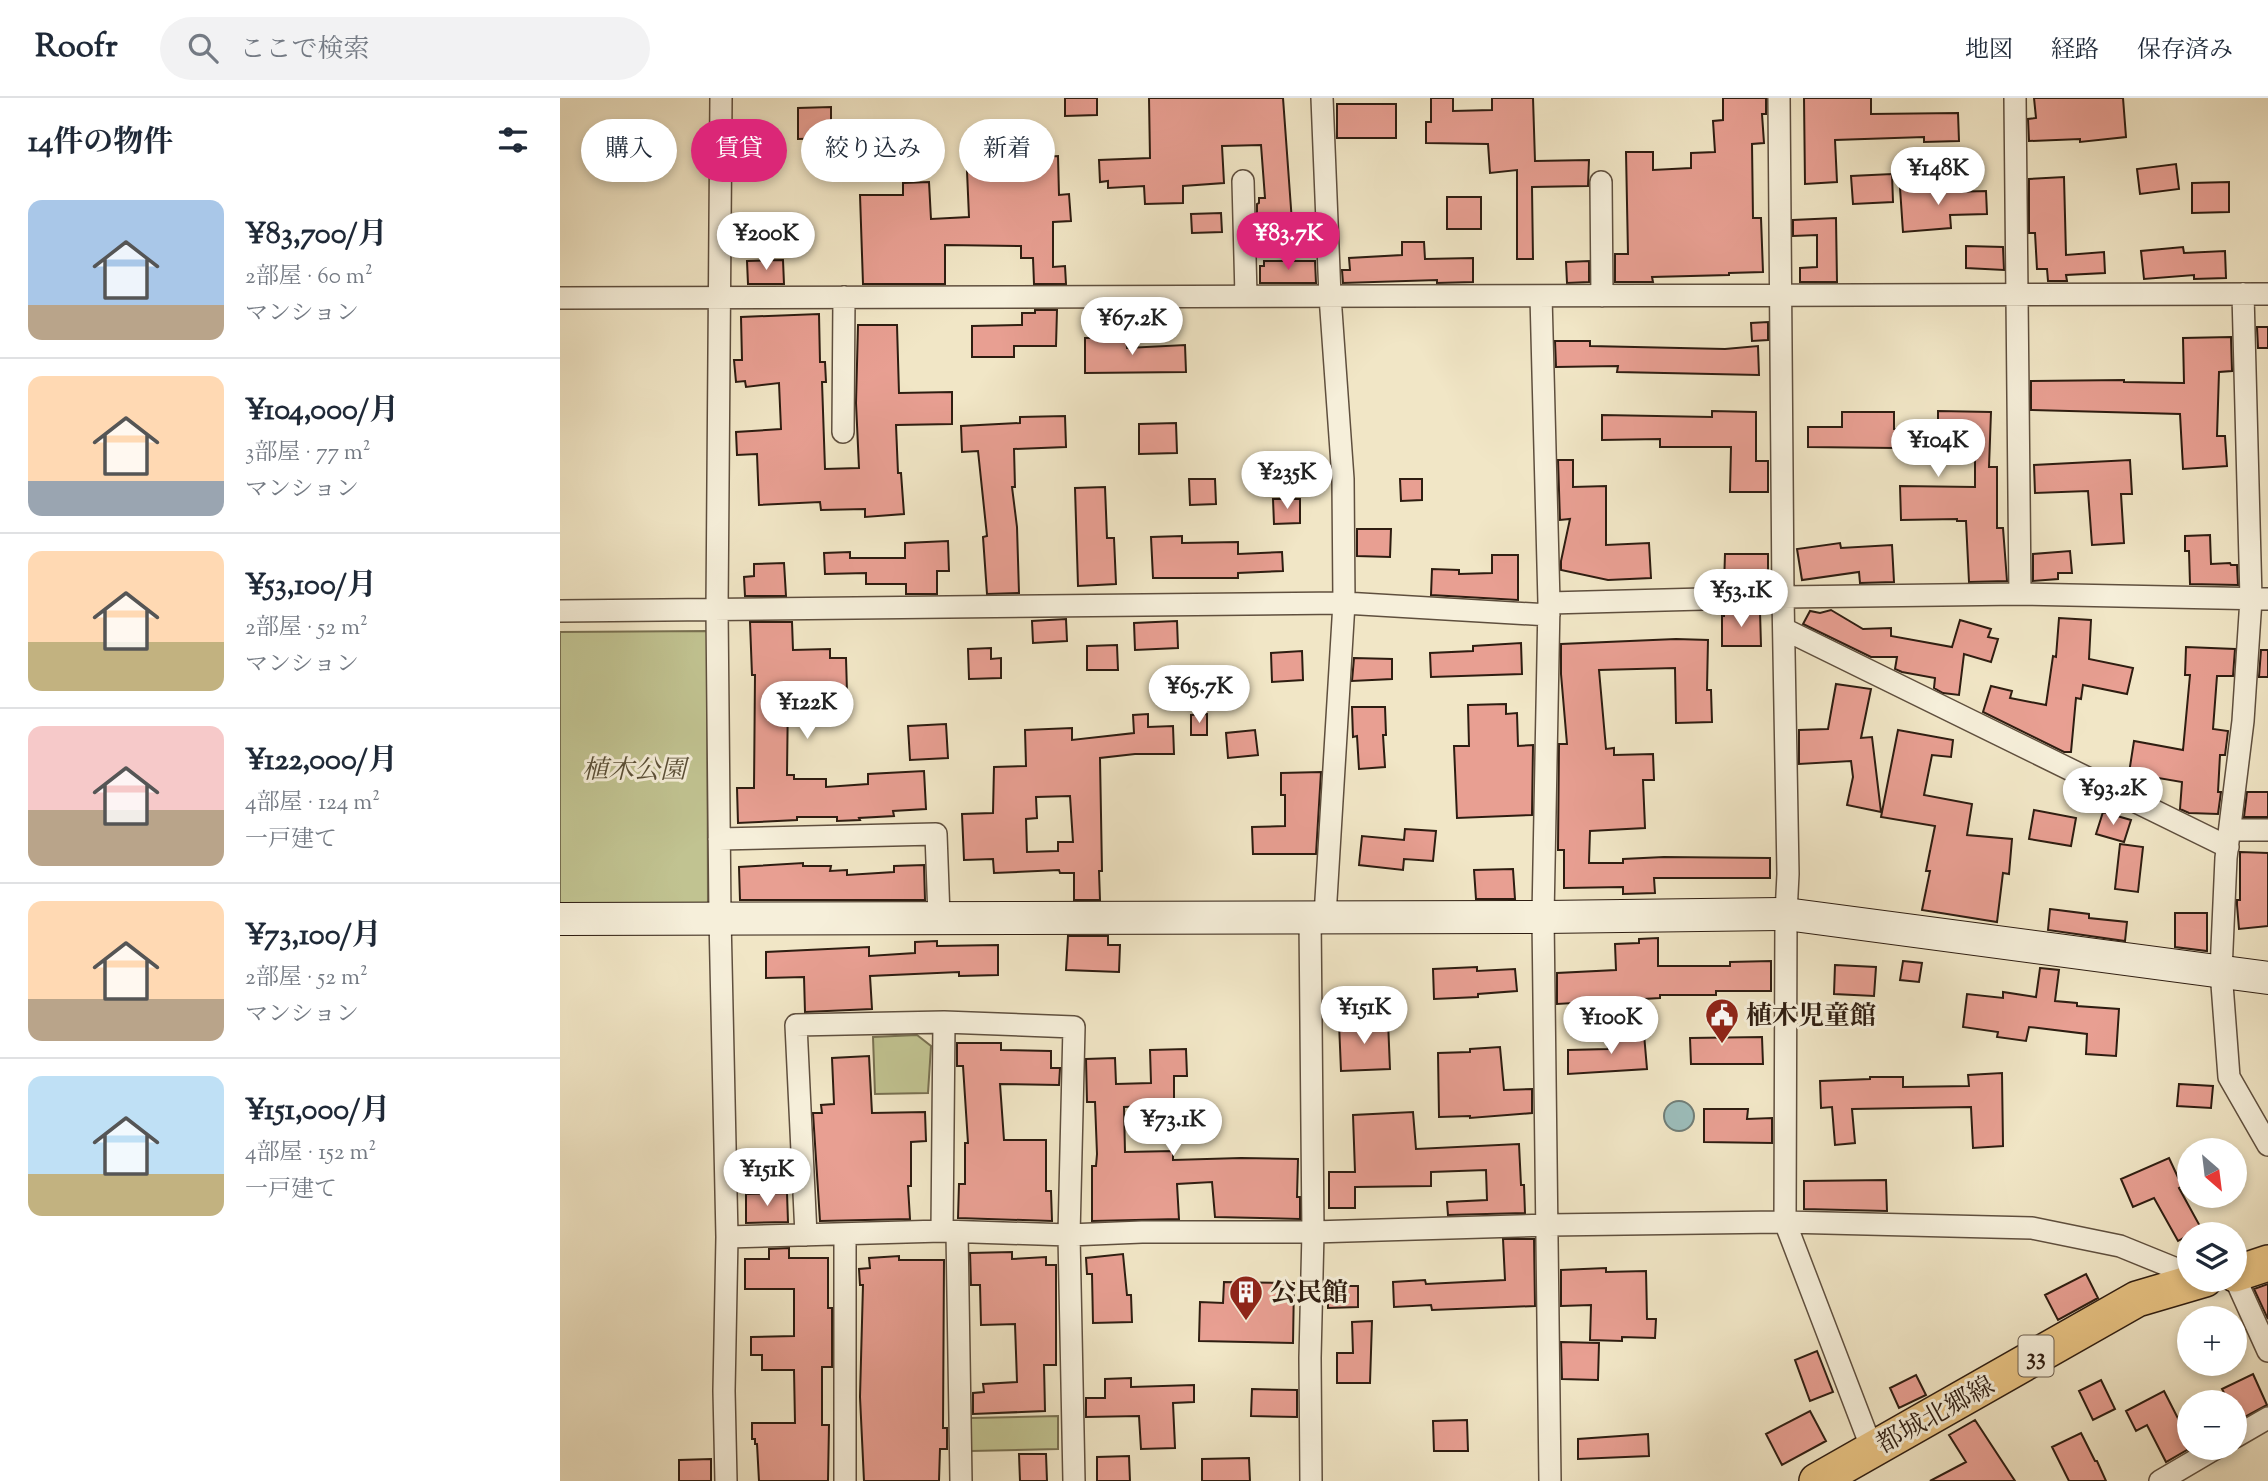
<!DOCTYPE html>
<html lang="ja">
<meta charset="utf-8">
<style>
body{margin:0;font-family:"Sorts Mill Goudy","Noto Serif JP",serif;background:#f2f2f3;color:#1f2937;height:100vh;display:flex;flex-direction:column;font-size:26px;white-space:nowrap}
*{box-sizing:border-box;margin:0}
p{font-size:23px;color:#747a83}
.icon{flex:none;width:38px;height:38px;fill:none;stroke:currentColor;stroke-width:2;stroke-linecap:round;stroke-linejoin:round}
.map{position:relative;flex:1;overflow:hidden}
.details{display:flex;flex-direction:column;background:#fff;width:560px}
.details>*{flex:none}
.guide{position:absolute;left:21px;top:21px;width:665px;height:63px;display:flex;gap:14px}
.needle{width:46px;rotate:152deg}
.fabs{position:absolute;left:1617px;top:1040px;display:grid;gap:14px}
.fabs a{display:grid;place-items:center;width:70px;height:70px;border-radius:50%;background:#fff;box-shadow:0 4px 10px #0003;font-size:35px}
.price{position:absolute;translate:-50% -60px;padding:0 16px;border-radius:24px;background:#fff;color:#222;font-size:23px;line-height:46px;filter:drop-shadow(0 2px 4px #0008)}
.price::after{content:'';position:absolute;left:50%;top:42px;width:21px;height:16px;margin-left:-10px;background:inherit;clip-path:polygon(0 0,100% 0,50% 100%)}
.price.active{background:#db2777;color:#fff}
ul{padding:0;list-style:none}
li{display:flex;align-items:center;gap:21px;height:175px;padding:0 28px}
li+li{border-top:2px solid #e0e1e3}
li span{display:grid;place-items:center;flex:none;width:196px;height:140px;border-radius:14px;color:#555}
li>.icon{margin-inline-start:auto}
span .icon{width:84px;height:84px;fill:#fffc;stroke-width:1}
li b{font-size:30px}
h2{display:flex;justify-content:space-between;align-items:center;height:84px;padding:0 28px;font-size:30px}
.tag{padding:0 24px;border-radius:32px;background:#fff;box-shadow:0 4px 10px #0003;font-size:24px;line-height:63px}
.tag.active{background:#db2777;color:#fff}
header{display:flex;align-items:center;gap:42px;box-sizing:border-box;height:98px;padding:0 35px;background:#fff;border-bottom:2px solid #e0e1e3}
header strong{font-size:33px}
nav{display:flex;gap:38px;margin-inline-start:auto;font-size:24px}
.search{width:490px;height:63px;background:#f2f2f3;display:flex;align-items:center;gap:18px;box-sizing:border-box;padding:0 24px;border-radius:38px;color:#747a83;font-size:26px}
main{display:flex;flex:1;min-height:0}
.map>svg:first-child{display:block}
</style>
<header>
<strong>Roofr</strong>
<div class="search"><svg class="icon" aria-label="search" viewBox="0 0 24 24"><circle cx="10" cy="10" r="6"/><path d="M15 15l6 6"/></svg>ここで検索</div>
<nav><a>地図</a><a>経路</a><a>保存済み</a></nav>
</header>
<main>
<section class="details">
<h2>14件の物件<svg class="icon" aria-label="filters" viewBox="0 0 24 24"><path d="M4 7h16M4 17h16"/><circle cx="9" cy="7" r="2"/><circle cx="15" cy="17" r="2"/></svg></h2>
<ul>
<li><span style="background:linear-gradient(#a9c7e8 75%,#b9a48a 0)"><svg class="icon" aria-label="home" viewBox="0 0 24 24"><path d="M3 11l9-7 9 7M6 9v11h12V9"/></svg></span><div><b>¥83,700/月</b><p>2部屋 · 60 m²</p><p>マンション</p></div></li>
<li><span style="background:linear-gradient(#ffd9b3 75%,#9aa5b1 0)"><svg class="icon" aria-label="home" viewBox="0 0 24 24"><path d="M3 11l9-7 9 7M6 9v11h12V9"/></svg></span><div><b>¥104,000/月</b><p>3部屋 · 77 m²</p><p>マンション</p></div></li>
<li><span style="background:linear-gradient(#ffd9b3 65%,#c2b280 0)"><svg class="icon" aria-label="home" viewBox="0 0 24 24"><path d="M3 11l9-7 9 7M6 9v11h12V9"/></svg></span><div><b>¥53,100/月</b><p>2部屋 · 52 m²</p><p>マンション</p></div></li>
<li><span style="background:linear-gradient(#f6c9c9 60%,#b9a48a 0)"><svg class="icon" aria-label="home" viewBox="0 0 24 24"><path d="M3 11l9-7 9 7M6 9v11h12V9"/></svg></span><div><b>¥122,000/月</b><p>4部屋 · 124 m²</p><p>一戸建て</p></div></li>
<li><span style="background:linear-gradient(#ffd9b3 70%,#b9a48a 0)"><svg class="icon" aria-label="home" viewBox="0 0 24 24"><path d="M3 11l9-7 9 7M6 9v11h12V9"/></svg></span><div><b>¥73,100/月</b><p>2部屋 · 52 m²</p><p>マンション</p></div></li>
<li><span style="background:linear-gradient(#bfe0f5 70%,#c2b280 0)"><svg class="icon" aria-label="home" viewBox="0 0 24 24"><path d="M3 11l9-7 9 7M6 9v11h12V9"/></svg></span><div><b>¥151,000/月</b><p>4部屋 · 152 m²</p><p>一戸建て</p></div></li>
</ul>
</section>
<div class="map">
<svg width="1708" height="1383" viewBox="0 0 1708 1383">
<rect width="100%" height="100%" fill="#f1e6c6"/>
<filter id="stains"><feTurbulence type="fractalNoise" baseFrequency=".00286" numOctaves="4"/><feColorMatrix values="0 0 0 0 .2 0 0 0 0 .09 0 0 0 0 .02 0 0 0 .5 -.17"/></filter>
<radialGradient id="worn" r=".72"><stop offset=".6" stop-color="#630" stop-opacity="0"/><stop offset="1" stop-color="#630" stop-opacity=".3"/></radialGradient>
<path fill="#c1c391" stroke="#787051" stroke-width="2" d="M147 533 148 808 0 810V534Z
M357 937 371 948 368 995 315 996 313 939Z
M498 1318V1351L411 1353V1320Z"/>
<path fill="#9cbebc" stroke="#707e78" stroke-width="2" d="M1104 1018a15 15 0 1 1 30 0a15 15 0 1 1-30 0Z"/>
<path fill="#e89f92" stroke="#2e1d11" stroke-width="2" fill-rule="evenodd" d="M505 0H537V17L505 18Z
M589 0H723L732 124 697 126V106L699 105V100H705L701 47 662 48 664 85 623 88V105L585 106 584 88 548 90V83L540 84 539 62 590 60Z
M871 0H893V13L932 12V0H973L975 63 1029 62 1028 88 972 89 973 161H957V72L930 75 928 46 866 45V24H871Z
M1163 0H1206V16H1202L1204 45 1192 46 1193 120H1201L1203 174 1169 175V177L1092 179 1093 184H1055V156H1068L1066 54H1093V72L1131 70V55L1155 54 1153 23 1163 22Z
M1244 0H1311V16L1398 15 1399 43 1364 44V39L1275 42 1277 84 1245 86Z
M1474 0H1563L1566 39 1520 44V41L1469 43 1468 21 1476 20Z
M777 6H836V40H777Z
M271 9V40L238 41V10Z
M498 58 499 97 509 96 511 123 493 124V169L505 168 506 186H474L473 160H461V148L385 147V186H303L300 97H343V85L369 84 371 121 409 119 407 73 426 71 425 63Z
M1616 66 1619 91 1580 96 1577 71Z
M1332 76 1333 104 1293 106 1291 78Z
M1504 79 1506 157 1544 154 1545 175 1506 177 1507 183H1488L1487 171H1477L1475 135H1469V81Z
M1669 84V114L1632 115V85Z
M1388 87 1389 94 1426 93 1427 116 1390 117 1391 130 1343 134 1340 90Z
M887 99H921V131H887Z
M661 115 662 134 632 135 631 116Z
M1276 120 1277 184H1240V170L1257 169V137L1233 138V122Z
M842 144H864L865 161 913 160V184L877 185V182L783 185 782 172H790L789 160 842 157Z
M1406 148 1443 149 1444 172 1406 170Z
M1623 149 1624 155 1665 153 1666 180 1634 181V177L1584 181 1581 153Z
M223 162 224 186H188L187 163Z
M704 163H755L756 185H700V168H704Z
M1029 163V184L1007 185 1006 164Z
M475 212H497L496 248H454V259H412V228L462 227V215H475Z
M259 216 260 264H265L266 284H262L265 371 299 370 296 305 298 227H337L339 295 392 294V326L336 327 338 375H341L344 416 305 419V411L261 412 260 404 199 407 197 356 177 357 176 334 221 331 219 285 186 289 185 283 176 284 174 262H182L181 219Z
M1208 224V242L1192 243 1191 225Z
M1697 229H1708V250H1698Z
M566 239 567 250 625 247 626 274 525 275V240Z
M1671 239 1672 273 1659 274 1657 338H1665L1667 368 1623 371 1620 316 1471 312V283L1564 282V284L1624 285 1623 240Z
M995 243H1030V248L1165 251 1198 248 1199 277 1057 274 1058 268 996 269Z
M1152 313 1196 314V363H1208V394H1170L1171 349H1100V341L1042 342V317L1152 319Z
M1378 313 1431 314 1429 369H1437V430H1443L1447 483 1409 484 1406 423H1397V421L1341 422 1340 388 1415 389V347L1334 346V350L1248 349V329H1282V314H1334V331L1378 332Z
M505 318 506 349 454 351 455 389H452L457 429 459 495 427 496 423 439 427 438 418 353 402 354 401 328 460 325V319Z
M616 325 617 355 579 356V326Z
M998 362H1013V389L1046 388V447L1089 445 1091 480 1048 482 1001 472V463L1010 421 1000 422Z
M1570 362 1572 396H1561L1564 445 1532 447 1528 393 1475 395 1474 367Z
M629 381H655L656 406 630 407Z
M840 381H862V402L841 403Z
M545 389 547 440H554L556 486 518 488 515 390Z
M713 401H740V425L714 426Z
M797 431H831L830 459 797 458Z
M1650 437 1651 466 1670 465 1671 467H1677L1678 487 1630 486 1629 453H1625V438Z
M622 438V445L678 444V456L722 454 723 473 678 475V480H593L591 439Z
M388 443 389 473H377V496H346V486H306V475L265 476 264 455 290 454V460H345V445Z
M1280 445 1281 450 1332 447 1334 484 1300 485 1299 474 1242 482 1237 451Z
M1510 453 1512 475H1498V481L1473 483V456Z
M1165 456H1208V486L1164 487Z
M932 457H958V502L871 497 872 471 899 472V476L932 475Z
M224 465 226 498H185L184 479 194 478V466Z
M1271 512 1303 531 1331 530V538L1392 549 1400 522 1431 531 1428 539 1438 541 1431 564 1404 556 1399 597 1383 595 1374 590 1375 580 1342 574 1335 571 1337 559H1311L1243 526 1250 513 1260 515Z
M1200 513 1201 548H1162V518H1164V514Z
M1499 520 1531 522 1529 561 1573 570 1567 596 1523 587 1521 601 1516 600 1511 654H1504L1423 614 1431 588 1452 593 1450 600 1486 607 1493 558 1496 559Z
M506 521 507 543 473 545 472 523Z
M617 523 618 550 575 552 574 525Z
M190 524H232L233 552 270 551V560H286L287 594 228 595 227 677H234V681H266V689L308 686V676L364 673 366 711 333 713 334 718 299 720 300 722 277 723V719H237V722L178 725 177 690H194L195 577H192Z
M1116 541 1148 542 1147 592H1151L1152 624 1116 625 1115 570 1039 572 1046 651 1054 650V657L1093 656 1094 682H1083L1085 730 1030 733 1029 765H1063V761L1104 759 1210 760V780H1094L1095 795 1063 796V789L1004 790V752H998L999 646H1007L1001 576V546Z
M961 545 962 576 871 579 870 555 913 553V548Z
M557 547 558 572H527V548Z
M1626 549 1675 551 1673 578H1657L1653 631 1668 633 1665 657H1660L1658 694H1661L1658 716 1629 715 1620 711 1622 684 1569 675 1574 643 1623 652 1630 577H1625Z
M431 550V561L441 560V580L409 581 408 551Z
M1701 552H1708V579H1699Z
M742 553 743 582 712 584 711 555Z
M794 560 832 561V581L792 583Z
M1276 586 1311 591 1301 640 1312 639 1321 714 1287 707 1293 679 1291 663 1239 666V632L1268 631Z
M946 606V616L957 615 958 648 973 647 972 717 897 720 894 648H909L908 607Z
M792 609H825L826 637H823L825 669 799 671 797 638 793 639Z
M588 616V629L613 628 614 656H575L540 660 542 773H539L540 802H514V775H500L499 772 434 775 433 761 404 762 402 716 433 715 434 669 466 668 465 632 512 630V642L574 635 573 617ZM510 698 513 744H498V753L467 754 466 721 477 720 476 699Z
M647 616V637H631V617Z
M386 626 388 660 350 662 348 628Z
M695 632 698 657 668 660 666 635Z
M1338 632 1393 642 1391 659 1372 657 1364 697 1412 706 1407 737 1452 741 1449 776 1443 775 1437 824 1362 812 1370 773H1366L1375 728 1321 719Z
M761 674 756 756H693L692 729 725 728V697H721V675Z
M1687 694H1708V719H1684Z
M1474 712 1516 720 1511 748 1469 741Z
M1543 714 1571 722 1564 744 1536 736Z
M845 731 876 733 873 763 844 761 843 772 799 767 802 738 844 742Z
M1560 746 1583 749 1578 794 1555 791Z
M1680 754 1708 755V828L1679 831 1677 807V802H1680Z
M243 765V768H271L270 773 287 772V777L334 774V768L364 767 365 802H180L179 769Z
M953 771 955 801H916L914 772Z
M1490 811 1529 816V820L1567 824 1565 843 1488 832Z
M1615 815H1647V853L1615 849Z
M508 838H548V847H560L559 874 506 872Z
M1098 840V868H1170V864L1211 863V893H1156V897H1100V900L997 906V875L1056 872 1055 846 1079 845V841Z
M377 843V848L438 847V877L399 878V874L310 878 312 911 245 914 244 879 206 880V854L309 849V858L355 855V844Z
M1343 863 1362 865 1359 884 1340 882Z
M1275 867 1316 869 1314 898 1274 896Z
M917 869V873L955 871 957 893 918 896V899L874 901 873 871Z
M1480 870 1499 872 1495 903 1517 905V908L1559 911 1556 958 1526 956 1527 936 1469 929 1466 943 1437 939 1438 934 1403 929 1407 896 1443 900V894L1476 899Z
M828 923 830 971 781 973 779 925Z
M1084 936 1087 971 1008 976V952L1048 951 1047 939Z
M1202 939 1203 966H1131L1130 940Z
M397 945H441V952L491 953V970H500L499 987 440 986 444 1042H486V1093H491L492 1123 398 1120 399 1086H405V1045H408L403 968H397Z
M940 949 944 992 972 991V1015L910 1020V1018L879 1019 878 955 910 954V951Z
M626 951 627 978H614V1007L564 1009 565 1054 613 1053V1062L681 1060 738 1061 737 1099H740V1121L655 1119 652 1084 617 1086 619 1121 532 1123V1068H536L537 1056 535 1004H527L526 961 555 960 556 986 591 985 590 952Z
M309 958 312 1015 365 1014 366 1043 351 1044V1088H348L350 1121 260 1123 253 1015H262L261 1007 274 1006 272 960Z
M1442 975 1443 1048 1413 1050 1411 1009 1292 1011 1295 1045 1275 1047 1272 1009 1261 1010 1260 983 1310 981V979H1343V989L1409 988 1408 977Z
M1619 986 1653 988 1651 1010 1617 1008Z
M1144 1011H1188L1187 1021 1212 1020V1045L1144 1044Z
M853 1014 856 1051 959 1046 961 1087H964L965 1115 888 1117 887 1104 927 1102 926 1072 871 1074V1088L795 1089V1110H769V1074H795L793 1017Z
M1609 1060 1622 1088 1619 1090 1641 1130 1618 1143 1594 1100 1573 1109 1561 1081Z
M1326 1082 1327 1113 1244 1111V1083Z
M227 1095 228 1124 186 1125V1096Z
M943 1141H974L975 1208 872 1212 871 1207 834 1209 833 1184 865 1182 866 1186 945 1182Z
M229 1150V1160H268V1210H272V1269H262V1327H269L268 1383H199L197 1346H195V1341H192V1325H235L234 1272H202V1257H191V1239L234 1238V1191H185V1161H209V1151Z
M452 1154V1161L486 1159V1167H496V1267H484L485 1313 413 1316V1295L424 1294 423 1286 457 1284 455 1226 421 1227 420 1187H411L410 1155Z
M563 1156 567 1197H571L572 1224 533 1225 532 1176H527L526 1160Z
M339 1158V1162H384L383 1330H387V1351H380L379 1383H304L300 1299 303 1187H300L299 1171 310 1170 309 1160Z
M1046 1170V1174L1086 1173 1087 1221H1096L1095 1240 1062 1239V1243L1030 1242 1031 1207 1001 1208V1172Z
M1526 1176 1538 1200 1498 1222 1485 1197Z
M664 1184 734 1185 733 1245 639 1243 640 1204 663 1205Z
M1708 1186V1221L1694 1191Z
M768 1188H798V1209L768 1210Z
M812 1223 810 1285H777V1255H793L792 1224Z
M1001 1244 1039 1245 1038 1282 1002 1281Z
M1257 1253 1273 1294 1250 1303 1235 1262Z
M1693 1276 1707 1307 1683 1320 1679 1311 1675 1313V1304H1669L1662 1291Z
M1356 1277 1366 1297 1339 1310 1330 1290Z
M571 1280V1289L634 1287V1304L613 1305 615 1350 581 1351 579 1318 526 1319V1300H545V1281Z
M1541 1282 1555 1311 1533 1322 1519 1293Z
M692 1291 737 1292V1319L691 1318Z
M1604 1293 1629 1342V1349H1632L1606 1364 1587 1327 1576 1333 1566 1313Z
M1250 1313 1266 1343 1222 1367 1206 1336Z
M907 1322 908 1353H874L873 1323Z
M1415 1322 1455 1383H1370L1406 1364 1389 1337Z
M1521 1335 1535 1363H1537L1546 1383H1509L1492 1349Z
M1088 1336 1089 1358 1018 1361V1341Z
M459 1356H486L487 1383H460Z
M569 1358 570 1383H537V1359Z
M689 1360 690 1383H642V1361Z
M151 1361V1383H119V1362Z"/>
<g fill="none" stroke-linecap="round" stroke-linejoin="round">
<g stroke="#5f4f3e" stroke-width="24">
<path id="street" d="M161 0 157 512 160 819 167 1139 164 1293 166 1383
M762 0 770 198 783 381 784 505 765 818
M1219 0 1223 499 1228 776 1226 816 1225 1124 1312 1351
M1455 0 1460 496
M683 83 686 198
M1041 84 1042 198
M1683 196 1691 501 1683 623 1666 760 1661 873 1669 979 1708 1047
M981 198 989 505 983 819 990 1383
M0 200 1708 196
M283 334 284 199
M989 505 1223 499 1460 496 1708 501
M0 513 784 505 989 517
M1224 531 1668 749
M1670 732H1708
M159 741 376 736 379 819
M750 819 753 1134 750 1260 751 1383
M382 1133 384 924 514 929 509 1137 514 1383
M397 1134 401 1383
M285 1136V1383
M246 1137 236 927 384 924
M167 1139 382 1133 509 1137 582 1134H753L988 1127 1225 1124 1472 1130 1560 1148 1629 1176
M1675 1180 1708 1253
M1675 1339 1708 1320
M1600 1383 1658 1349"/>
</g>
<g stroke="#2e1d11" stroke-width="34">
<path id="secondary" d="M0 821 983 819 1226 816 1708 880"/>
</g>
<g stroke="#2e1d11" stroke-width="38">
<path id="primary" d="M1675 1176 1708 1165
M1257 1383 1577 1201 1645 1181"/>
</g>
<use href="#street" stroke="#f6efda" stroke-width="21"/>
<use href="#secondary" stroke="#f6efda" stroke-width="32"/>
<use href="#primary" stroke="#e8c383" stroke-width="35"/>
</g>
<defs>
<g id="civic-pin" transform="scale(1.75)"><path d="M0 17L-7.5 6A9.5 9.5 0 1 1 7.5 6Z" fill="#8f2418" stroke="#f6efda"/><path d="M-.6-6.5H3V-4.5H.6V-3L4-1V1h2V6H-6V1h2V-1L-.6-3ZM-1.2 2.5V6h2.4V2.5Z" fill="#fff"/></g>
<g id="building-pin" transform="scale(1.75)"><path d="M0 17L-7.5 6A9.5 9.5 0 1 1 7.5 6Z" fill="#8f2418" stroke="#f6efda"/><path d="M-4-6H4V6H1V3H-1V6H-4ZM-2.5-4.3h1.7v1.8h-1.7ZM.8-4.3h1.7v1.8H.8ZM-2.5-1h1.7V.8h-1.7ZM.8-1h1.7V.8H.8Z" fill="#fff"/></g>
</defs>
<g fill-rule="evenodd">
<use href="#civic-pin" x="1162" y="917"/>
<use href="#building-pin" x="686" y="1194"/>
</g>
<g text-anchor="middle" stroke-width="6" stroke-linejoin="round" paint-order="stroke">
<rect fill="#f6efda" stroke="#6a5c4d" stroke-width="2" x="1458.5" y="1237.5" width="35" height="41" rx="5"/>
<g font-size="24" font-weight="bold" fill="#2e1d11">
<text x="1476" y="1266">33</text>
</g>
<g font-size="26" font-style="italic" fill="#5a4f37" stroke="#f6efda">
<text x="74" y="680">植木公園</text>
</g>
<g font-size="26" font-weight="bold" fill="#2e1d11" stroke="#f6efda" text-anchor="start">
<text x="1186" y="926">植木児童館</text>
<text x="710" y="1203">公民館</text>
</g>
<g font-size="26" fill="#2e1d11" stroke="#f6efda">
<text transform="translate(1375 1316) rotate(-29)" y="9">都城北郷線</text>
</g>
</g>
<rect width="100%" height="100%" filter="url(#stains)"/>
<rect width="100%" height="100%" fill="url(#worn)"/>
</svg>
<div class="fabs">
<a><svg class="needle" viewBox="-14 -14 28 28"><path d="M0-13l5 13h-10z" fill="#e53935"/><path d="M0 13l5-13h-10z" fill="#747a83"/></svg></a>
<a><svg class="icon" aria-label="layers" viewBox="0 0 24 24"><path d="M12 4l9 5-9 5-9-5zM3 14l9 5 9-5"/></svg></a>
<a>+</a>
<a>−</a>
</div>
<b class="price" style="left:1378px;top:109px">¥148K</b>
<b class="price" style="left:206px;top:174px">¥200K</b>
<b class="price active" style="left:728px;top:174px">¥83.7K</b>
<b class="price" style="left:572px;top:259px">¥67.2K</b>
<b class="price" style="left:1378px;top:381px">¥104K</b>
<b class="price" style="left:727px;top:413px">¥235K</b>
<b class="price" style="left:1181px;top:531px">¥53.1K</b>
<b class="price" style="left:639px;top:627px">¥65.7K</b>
<b class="price" style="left:247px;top:643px">¥122K</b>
<b class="price" style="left:1553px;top:729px">¥93.2K</b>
<b class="price" style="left:804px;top:948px">¥151K</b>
<b class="price" style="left:1051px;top:958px">¥100K</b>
<b class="price" style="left:613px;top:1060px">¥73.1K</b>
<b class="price" style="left:207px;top:1110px">¥151K</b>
<div class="guide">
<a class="tag">購入</a>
<a class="tag active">賃貸</a>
<a class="tag">絞り込み</a>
<a class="tag">新着</a>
</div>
</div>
</main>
